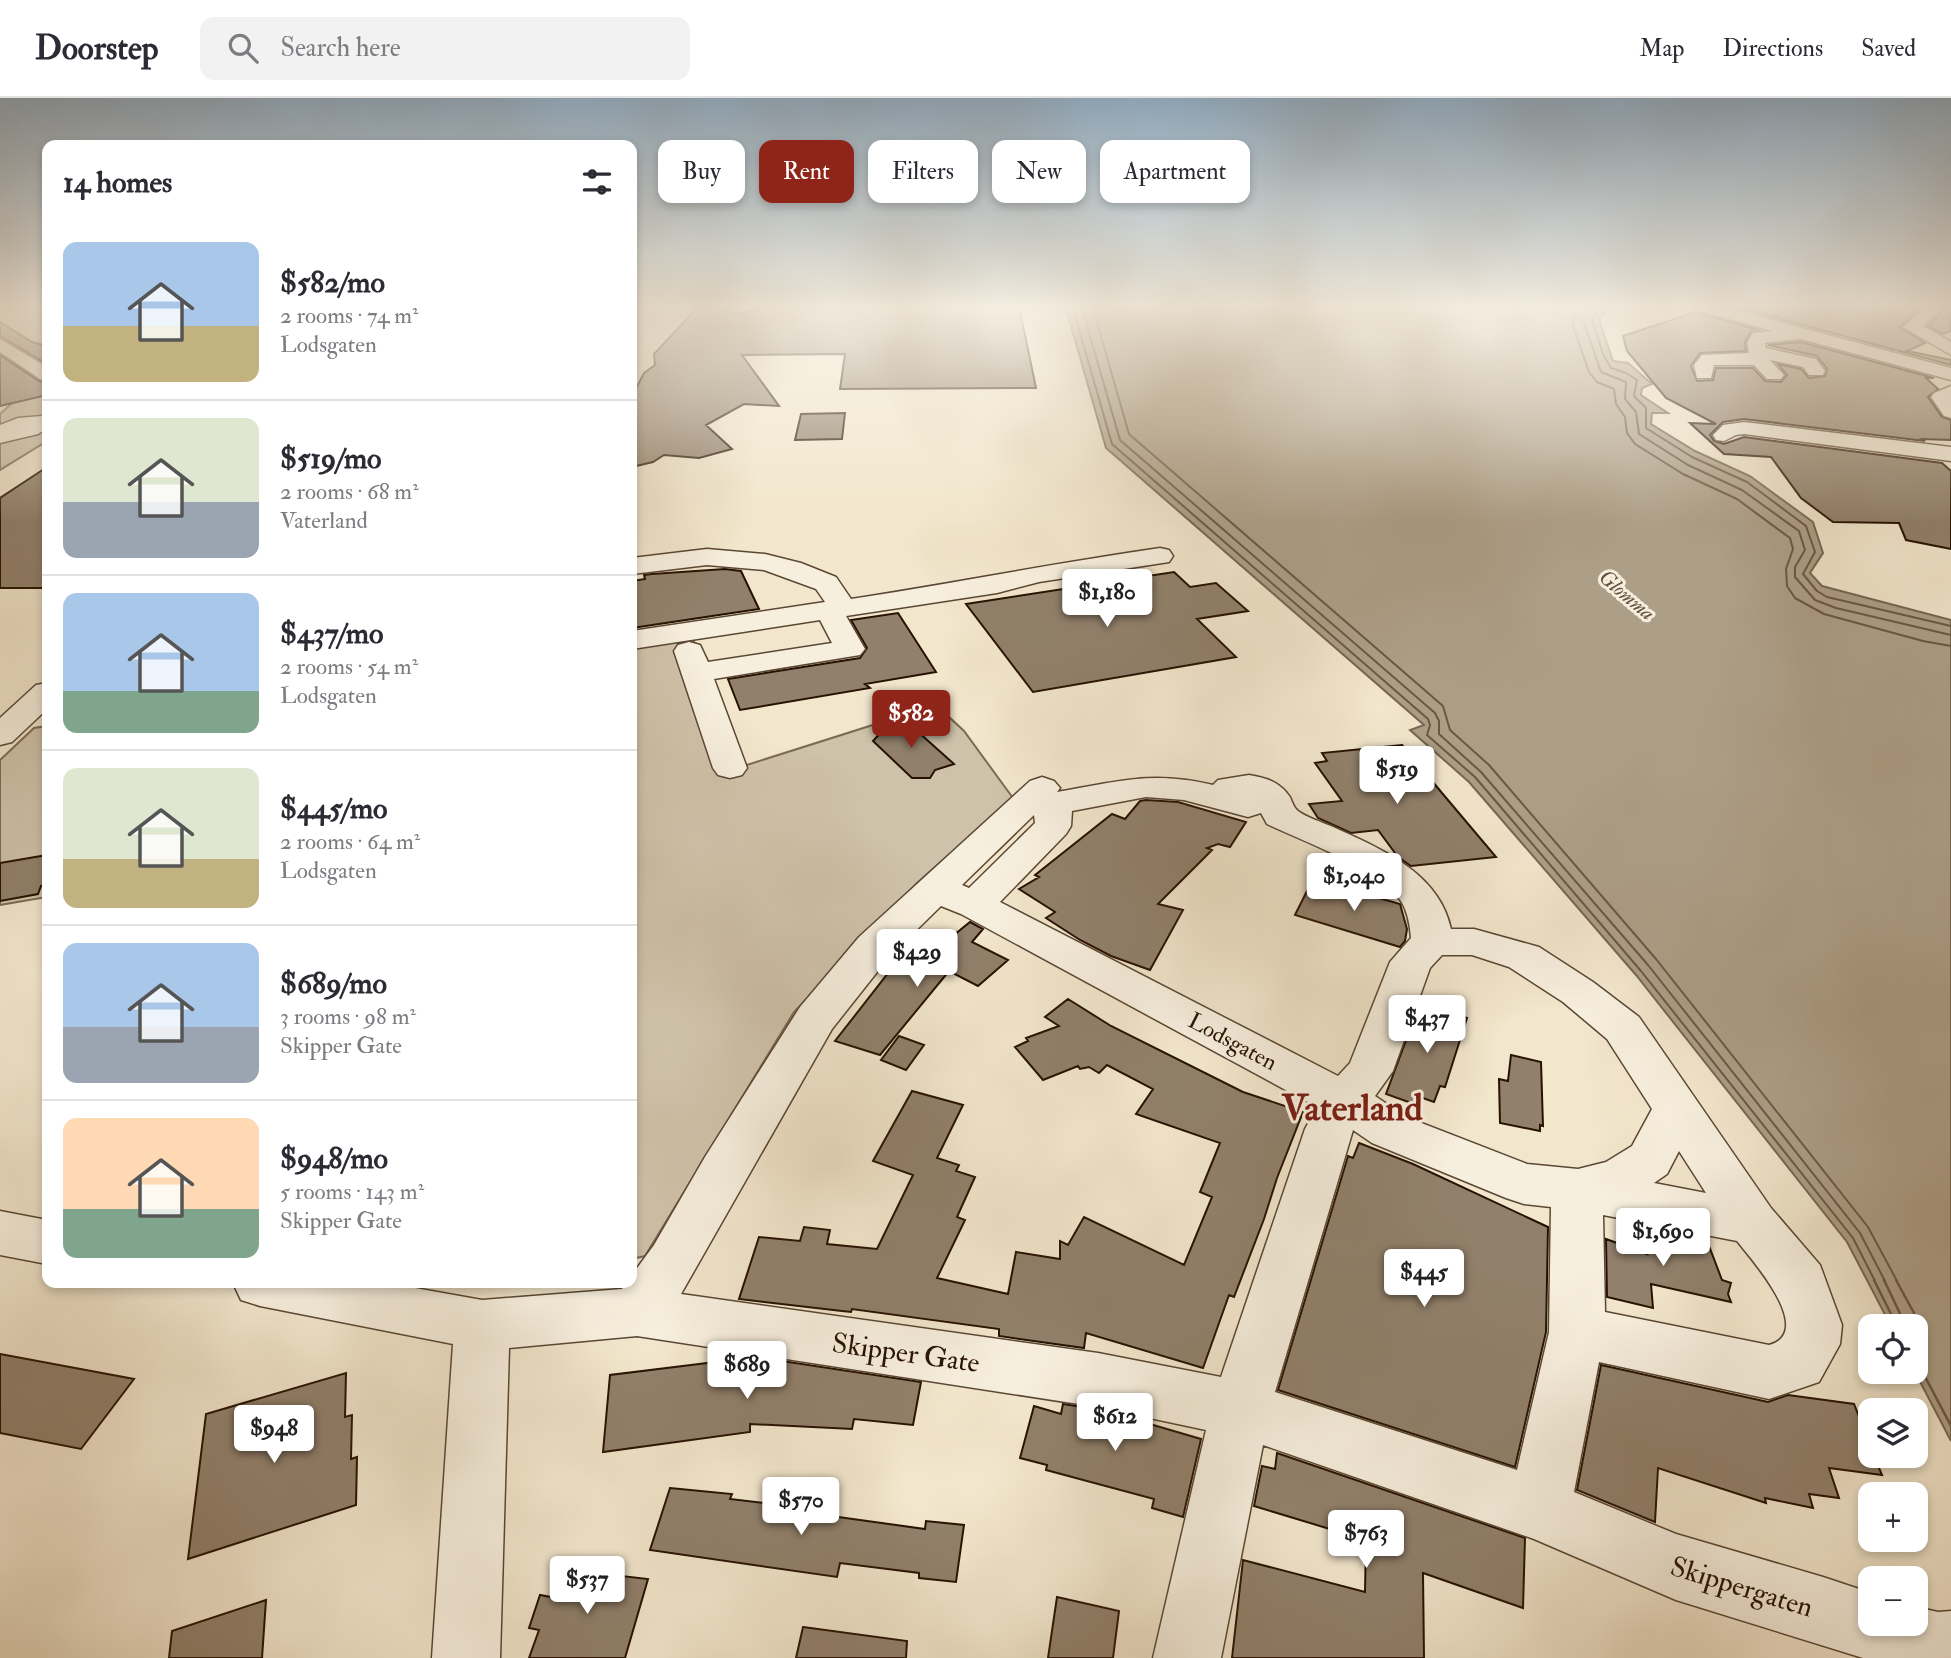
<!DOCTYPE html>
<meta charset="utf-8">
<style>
body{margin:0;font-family:"IM FELL Double Pica",serif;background:#f2f2f3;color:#2b2b33;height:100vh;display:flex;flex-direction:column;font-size:26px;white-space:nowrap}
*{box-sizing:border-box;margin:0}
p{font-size:23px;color:#7c7c81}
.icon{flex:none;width:38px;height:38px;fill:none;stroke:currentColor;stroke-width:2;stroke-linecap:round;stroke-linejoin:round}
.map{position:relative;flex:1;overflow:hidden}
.details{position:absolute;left:42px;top:42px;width:595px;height:1148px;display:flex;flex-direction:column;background:#fff;border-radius:14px;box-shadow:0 4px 10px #0003}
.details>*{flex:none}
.top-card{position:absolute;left:658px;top:42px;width:665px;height:63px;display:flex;gap:14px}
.fabs{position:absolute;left:1858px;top:1216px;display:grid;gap:14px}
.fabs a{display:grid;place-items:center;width:70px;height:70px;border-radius:14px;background:#fff;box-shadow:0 4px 10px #0003;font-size:35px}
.price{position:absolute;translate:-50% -60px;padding:0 16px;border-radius:7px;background:#fff;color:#222;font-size:23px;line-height:46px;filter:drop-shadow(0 2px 4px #0008)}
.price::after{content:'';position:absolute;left:50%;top:42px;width:21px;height:16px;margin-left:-10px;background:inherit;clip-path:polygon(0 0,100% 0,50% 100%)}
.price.active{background:#8f2418;color:#fff}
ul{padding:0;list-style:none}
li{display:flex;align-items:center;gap:21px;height:175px;padding:0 21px}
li+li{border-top:2px solid #e1e1e2}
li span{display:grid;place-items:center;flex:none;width:196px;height:140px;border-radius:14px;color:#555}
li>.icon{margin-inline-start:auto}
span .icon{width:84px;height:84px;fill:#fffc;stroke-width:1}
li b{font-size:30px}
h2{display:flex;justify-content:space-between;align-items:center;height:84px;padding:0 21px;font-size:30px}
.chip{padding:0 24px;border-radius:14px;background:#fff;box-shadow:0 4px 10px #0003;font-size:24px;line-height:63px}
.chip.active{background:#8f2418;color:#fff}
header{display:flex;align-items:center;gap:42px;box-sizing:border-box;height:98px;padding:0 35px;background:#fff;border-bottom:2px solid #e1e1e2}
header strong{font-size:33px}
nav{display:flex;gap:38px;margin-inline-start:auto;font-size:24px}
.search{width:490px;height:63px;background:#f2f2f3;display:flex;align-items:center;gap:18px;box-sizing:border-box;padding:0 24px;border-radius:14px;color:#7c7c81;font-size:26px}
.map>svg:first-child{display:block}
</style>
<header>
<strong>Doorstep</strong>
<div class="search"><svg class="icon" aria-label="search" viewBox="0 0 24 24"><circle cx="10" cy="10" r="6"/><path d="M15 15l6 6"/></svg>Search here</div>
<nav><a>Map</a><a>Directions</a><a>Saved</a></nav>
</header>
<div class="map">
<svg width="1951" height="1560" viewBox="0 0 1951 1560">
<rect width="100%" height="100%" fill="#f2e6cc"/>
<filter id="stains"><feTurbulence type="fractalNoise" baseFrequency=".00286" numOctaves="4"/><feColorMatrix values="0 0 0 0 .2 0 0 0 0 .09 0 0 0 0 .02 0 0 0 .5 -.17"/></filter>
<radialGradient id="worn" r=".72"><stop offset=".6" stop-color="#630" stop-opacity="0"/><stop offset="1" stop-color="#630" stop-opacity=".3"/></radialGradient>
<path fill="#cfc2aa" stroke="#7b6a56" stroke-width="2" d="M47 285V321L31 320 0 331V316L31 288Z
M47 328V343L0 372V342Z
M691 533 731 672 936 607 964 633 1013 700 916 786 794 914 645 1158 632 1161V541Z
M47 628V799L0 807V662L34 630Z"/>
<path fill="#ad9e87" stroke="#776652" stroke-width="2" d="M1065 207H1612L1599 222 1613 263 1628 265 1652 286 1642 290 1641 297 1668 315H1652L1651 326 1695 353 1750 378 1813 424 1823 455 1810 475 1822 488 1951 522V1343L1915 1274 1916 1228H1891L1847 1144 1636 877 1469 684 1410 632 1424 627 1106 350Z"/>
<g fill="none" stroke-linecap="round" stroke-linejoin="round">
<path stroke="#6a5844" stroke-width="2" d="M1072 207 1112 346 1428 621 1430 627 1427 637 1475 679 1641 873 1853 1140 1875 1183
M1081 207 1120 342 1435 615 1439 623V636L1481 674 1648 867 1860 1135 1885 1183
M1092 207 1129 336 1443 608 1450 632 1489 667 1656 861 1868 1129 1897 1183
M1577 207 1573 228 1589 274 1597 284 1614 291 1616 306 1625 319 1627 335 1635 346 1683 376 1737 401 1790 440 1793 451 1786 471 1787 488 1795 500 1824 516 1923 543 1951 548
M1590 207 1583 222 1601 274 1626 284 1625 301 1636 314 1639 336 1688 367 1742 392 1799 433 1805 452 1795 469V479L1815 502 1836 510 1951 537
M1603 207 1592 222 1603 256 1611 270 1626 275 1637 282 1634 298 1646 310V330L1692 359 1747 384 1806 428 1815 454 1803 476 1817 493 1827 499 1951 528"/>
<path stroke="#6a5844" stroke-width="2.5" d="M1874 1182 1897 1228
M1884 1182 1906 1228
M1896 1182 1914 1215 1916 1229
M1916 1267 1921 1271 1951 1328"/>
</g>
<path fill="#91806b" stroke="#271202" stroke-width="2" d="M1729 207H1923L1900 229 1925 245 1907 253 1951 262V267Z
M1949 207 1951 233 1943 236 1928 228Z
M1019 208 1036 290 840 291 845 256 742 257 779 308 744 306 706 327 732 351 699 360 664 357 653 364 632 369V298L644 275 655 267 654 256 696 211 716 210 739 216 770 209 791 212Z
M1696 214 1758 232 1751 234 1745 244 1746 253 1700 255 1691 268 1697 283 1713 282 1716 270H1753L1765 283 1781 284 1787 277 1778 266 1801 271 1809 280 1825 278 1827 271 1817 258 1768 247 1801 244 1934 280H1926L1938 291 1928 299 1942 319 1951 322V342L1922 341 1925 343 1744 321 1723 324 1710 337 1714 343 1724 346 1744 339 1942 365 1951 373V451L1906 442 1899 425 1833 424 1801 400 1771 359 1724 356 1690 325 1716 326 1666 300 1627 253 1623 238Z
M0 224 32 244 47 248V266L0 238Z
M0 257 39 283 47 285V297L0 308Z
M845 315 842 341 795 342 801 316Z
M47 369V490H0V400Z
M725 471 741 473 759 511 632 530V483L645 481 644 477 652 476Z
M1174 474 1190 489 1216 485 1248 513 1197 521 1236 559 1033 594 966 506Z
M898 515 936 574 865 586 870 590 740 612 728 581 860 560 867 550 851 522Z
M898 616 954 666 935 672 930 680H912L873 643Z
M1402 647 1442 695 1496 759 1411 768 1398 759 1378 732 1351 735 1318 720 1309 706 1342 703 1315 665 1327 663 1322 655Z
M1146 702 1178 704 1246 724 1230 749 1218 746 1207 750 1212 752 1158 806 1183 812 1150 872 1111 858 1080 842 1046 820 1055 814 1019 791 1039 779 1035 777 1112 716 1125 721 1140 703Z
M47 757V787L41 788 38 796 0 803V765Z
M1313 781 1400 806 1407 831 1405 843 1400 849 1295 817Z
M970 824 983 831 972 844 1008 862 978 888 949 873 880 957 835 943 896 865 905 868 908 864 917 867Z
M1068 901 1111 928 1243 994 1303 1014 1277 1080 1264 1121 1234 1199 1229 1197 1203 1270 1086 1235 1084 1250 999 1238V1231L852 1211 851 1214 842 1213 739 1201 759 1139 800 1143 804 1129 830 1132 827 1146 877 1151 913 1077 873 1063 912 993 963 1007 937 1060 959 1067 956 1073 975 1079 957 1119 965 1122 937 1180 1008 1196 1016 1154 1060 1161V1143L1068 1147 1084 1119 1184 1167 1212 1099 1200 1094 1220 1045 1136 1016 1153 991 1107 967 1099 975 1089 969 1080 971 1078 968 1043 982 1015 949 1028 943 1026 940 1059 928 1045 919Z
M1420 905 1467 920 1445 989 1440 988 1434 1004 1417 998 1414 1006 1386 996Z
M899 938 924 947 906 972 881 962Z
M1511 957 1541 964 1543 1028 1540 1027V1033L1500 1025 1499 981 1508 983Z
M1359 1045 1413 1066 1548 1129 1546 1234 1515 1369 1278 1292 1348 1058 1353 1060Z
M1645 1128 1706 1140 1722 1182 1731 1185 1728 1196 1731 1204 1651 1186 1653 1210 1607 1199 1606 1141 1647 1156 1642 1141 1650 1142Z
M0 1256 134 1281 81 1351 0 1335Z
M756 1259 921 1284 913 1327 854 1321 852 1331 750 1326V1334L603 1354 610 1277Z
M1601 1267 1768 1304 1788 1297 1854 1306 1871 1349V1358H1874L1882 1377 1829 1370 1839 1400 1809 1396 1813 1410 1765 1400 1766 1405 1658 1370 1655 1424 1577 1392Z
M346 1275 345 1319 352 1317 351 1361 357 1359 356 1407 188 1461 206 1316Z
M1063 1306 1102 1312 1201 1341 1183 1419 1152 1410 1154 1401 1046 1372 1047 1367 1020 1360 1034 1308 1061 1316Z
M1277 1355 1525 1440 1523 1510 1423 1475 1424 1560H1232L1243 1462 1365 1494 1366 1442 1254 1408 1262 1368 1275 1371Z
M670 1390 732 1396 730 1401 797 1409 799 1401 817 1404 824 1417 925 1431 926 1423 964 1427 956 1484 919 1480V1475L840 1465 837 1479 650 1452Z
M561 1471 648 1481 625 1560H529L539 1532 529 1530 540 1497 551 1499Z
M1057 1499 1119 1513 1113 1560H1048Z
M266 1502 262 1560H169L172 1533Z
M803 1529 907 1543 906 1560H796Z"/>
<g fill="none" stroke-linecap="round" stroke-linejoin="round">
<g stroke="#5a4734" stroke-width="3">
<path id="minor" d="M1688 207H1717L1951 270V282L1801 241 1765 245 1766 250 1816 261 1825 273 1823 277H1809L1803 269 1770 262 1784 277 1781 281H1767L1754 267H1714L1711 280H1697L1694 267 1702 257 1749 255 1747 245 1753 235 1772 233 1690 210Z
M1928 207H1947L1923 228 1951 244V257L1903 229Z
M0 241 47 269V283L40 281 0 254Z
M1951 288V320L1944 318 1931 299 1934 295Z
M42 318 47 319V330L38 336 0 345V327L18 320Z
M1744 324 1951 349V363L1744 336 1736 337 1724 343 1716 342 1713 337 1723 327Z
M1160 450 1169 452 1173 458 1169 464 1039 484 997 495 846 518 865 551 860 557 714 581 747 670 742 677 730 680 718 677 713 670 674 553 678 547 689 544 700 547 708 564 832 545 820 522 632 551V533L825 504 816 491 764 472 707 467 632 476V460L707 451 765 456 801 465 836 479 851 501C954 485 1056 465 1160 450Z
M47 585V611L12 644 0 647V620L36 587Z
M1249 677C1267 680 1280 684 1290 699 1292 704 1294 710 1298 713 1307 720 1322 724 1333 729 1379 750 1439 774 1451 831H1474L1539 849 1593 884 1639 919 1771 1110 1820 1167 1842 1227 1840 1246 1819 1284 1769 1301 1599 1264 1574 1394 1676 1436 1823 1479 1871 1495V1526H1916V1509L1938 1514 1951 1513V1560H1863L1676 1502 1534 1441 1263 1347 1221 1560H1153L1206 1332 1098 1309 637 1238 509 1250 500 1560H432L453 1246 260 1208 241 1202 233 1185H387L482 1202 622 1191 626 1185H632V1177L654 1147 705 1059 800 909 859 839 1030 683 1042 679 1054 683 1060 690 1057 694C1116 684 1152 672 1213 687L1218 682ZM1146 699 1184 702 1248 719 1261 715 1267 726C1307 745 1374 768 1401 803 1408 814 1410 828 1411 840L1390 864 1350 965 1338 978 1000 804 1066 736 1071 728 1072 713ZM1034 717 1035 725 969 790 962 787ZM941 808 961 816 1317 1009 1305 1031 1221 1279 1098 1255 681 1196 832 931 889 859ZM1442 857H1472L1509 869 1563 904 1607 941 1652 1011 1632 1048 1606 1064 1578 1071 1527 1066 1406 1019 1375 998 1393 973 1430 870ZM1353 1032 1372 1045 1506 1100 1524 1106 1551 1109 1549 1234 1517 1372 1275 1294ZM1679 1053 1706 1095 1654 1085 1667 1076ZM1603 1117 1737 1143C1753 1163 1816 1234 1769 1247L1605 1214Z
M0 1113 47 1122V1166L0 1157Z"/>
</g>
<use href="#minor" fill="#f7efde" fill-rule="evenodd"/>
</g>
<linearGradient id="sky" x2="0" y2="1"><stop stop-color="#90abc1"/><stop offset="0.49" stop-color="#f9f4e8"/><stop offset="1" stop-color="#f9f4e8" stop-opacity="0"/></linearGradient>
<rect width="1951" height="426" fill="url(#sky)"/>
<g text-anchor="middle" stroke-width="6" stroke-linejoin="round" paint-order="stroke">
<g font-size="21" font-style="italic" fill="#63513e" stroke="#f7efde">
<text transform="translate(1627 497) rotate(40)" y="7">Glomma</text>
</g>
<g font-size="23" fill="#271202" stroke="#f7efde">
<text transform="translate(1233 943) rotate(28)" y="8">Lodsgaten</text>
</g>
<g font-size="28" fill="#271202" stroke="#f7efde">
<text transform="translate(906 1254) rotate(8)" y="10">Skipper Gate</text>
<text transform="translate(1742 1488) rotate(17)" y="10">Skippergaten</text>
</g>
<g font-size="37" font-weight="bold" fill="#7a1f14" stroke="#f7efde">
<text x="1352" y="1022">Vaterland</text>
</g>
</g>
<rect width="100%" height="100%" filter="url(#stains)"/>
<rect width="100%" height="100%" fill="url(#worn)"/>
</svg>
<div class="fabs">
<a><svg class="icon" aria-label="locate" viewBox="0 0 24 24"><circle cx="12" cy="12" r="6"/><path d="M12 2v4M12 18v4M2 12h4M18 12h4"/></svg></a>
<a><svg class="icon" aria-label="layers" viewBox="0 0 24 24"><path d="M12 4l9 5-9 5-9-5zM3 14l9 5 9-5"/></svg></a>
<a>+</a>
<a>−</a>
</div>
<b class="price" style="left:1107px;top:531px">$1,180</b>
<b class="price active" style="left:911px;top:652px">$582</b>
<b class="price" style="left:1397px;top:708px">$519</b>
<b class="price" style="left:1354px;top:815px">$1,040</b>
<b class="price" style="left:917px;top:891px">$429</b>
<b class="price" style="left:1427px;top:957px">$437</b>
<b class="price" style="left:1663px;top:1170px">$1,690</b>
<b class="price" style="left:1424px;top:1211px">$445</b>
<b class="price" style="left:747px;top:1303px">$689</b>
<b class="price" style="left:1115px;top:1355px">$612</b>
<b class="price" style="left:274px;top:1367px">$948</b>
<b class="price" style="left:801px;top:1439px">$570</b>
<b class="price" style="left:1366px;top:1472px">$763</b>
<b class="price" style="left:587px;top:1518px">$537</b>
<div class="top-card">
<a class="chip">Buy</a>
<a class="chip active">Rent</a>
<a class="chip">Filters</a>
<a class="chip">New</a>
<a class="chip">Apartment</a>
</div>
<section class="details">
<h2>14 homes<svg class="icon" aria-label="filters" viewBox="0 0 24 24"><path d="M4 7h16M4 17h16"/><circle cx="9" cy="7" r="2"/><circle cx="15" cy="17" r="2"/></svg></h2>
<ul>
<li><span style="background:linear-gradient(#a9c7e8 60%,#c2b280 0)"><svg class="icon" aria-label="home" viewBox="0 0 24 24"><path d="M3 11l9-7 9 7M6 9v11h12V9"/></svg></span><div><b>$582/mo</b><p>2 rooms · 74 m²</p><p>Lodsgaten</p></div></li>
<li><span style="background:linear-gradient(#dfe7d0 60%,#9aa5b1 0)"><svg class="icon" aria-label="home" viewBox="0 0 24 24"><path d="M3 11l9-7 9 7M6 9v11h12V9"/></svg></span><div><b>$519/mo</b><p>2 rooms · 68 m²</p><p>Vaterland</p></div></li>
<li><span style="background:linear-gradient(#a9c7e8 70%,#7fa58c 0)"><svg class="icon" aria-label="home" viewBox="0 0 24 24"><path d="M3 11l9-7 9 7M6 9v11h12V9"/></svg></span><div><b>$437/mo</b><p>2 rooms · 54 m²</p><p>Lodsgaten</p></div></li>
<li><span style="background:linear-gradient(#dfe7d0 65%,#c2b280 0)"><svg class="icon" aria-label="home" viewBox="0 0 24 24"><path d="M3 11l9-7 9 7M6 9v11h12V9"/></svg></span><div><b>$445/mo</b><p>2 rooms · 64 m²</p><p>Lodsgaten</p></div></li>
<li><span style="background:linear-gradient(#a9c7e8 60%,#9aa5b1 0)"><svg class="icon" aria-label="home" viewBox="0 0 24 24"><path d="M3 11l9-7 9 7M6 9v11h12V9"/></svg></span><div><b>$689/mo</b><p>3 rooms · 98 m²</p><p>Skipper Gate</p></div></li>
<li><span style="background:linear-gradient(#ffd9b3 65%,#7fa58c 0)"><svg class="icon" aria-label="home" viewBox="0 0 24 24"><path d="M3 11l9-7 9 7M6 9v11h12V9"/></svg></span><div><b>$948/mo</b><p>5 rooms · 143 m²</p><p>Skipper Gate</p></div></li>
</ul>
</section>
</div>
